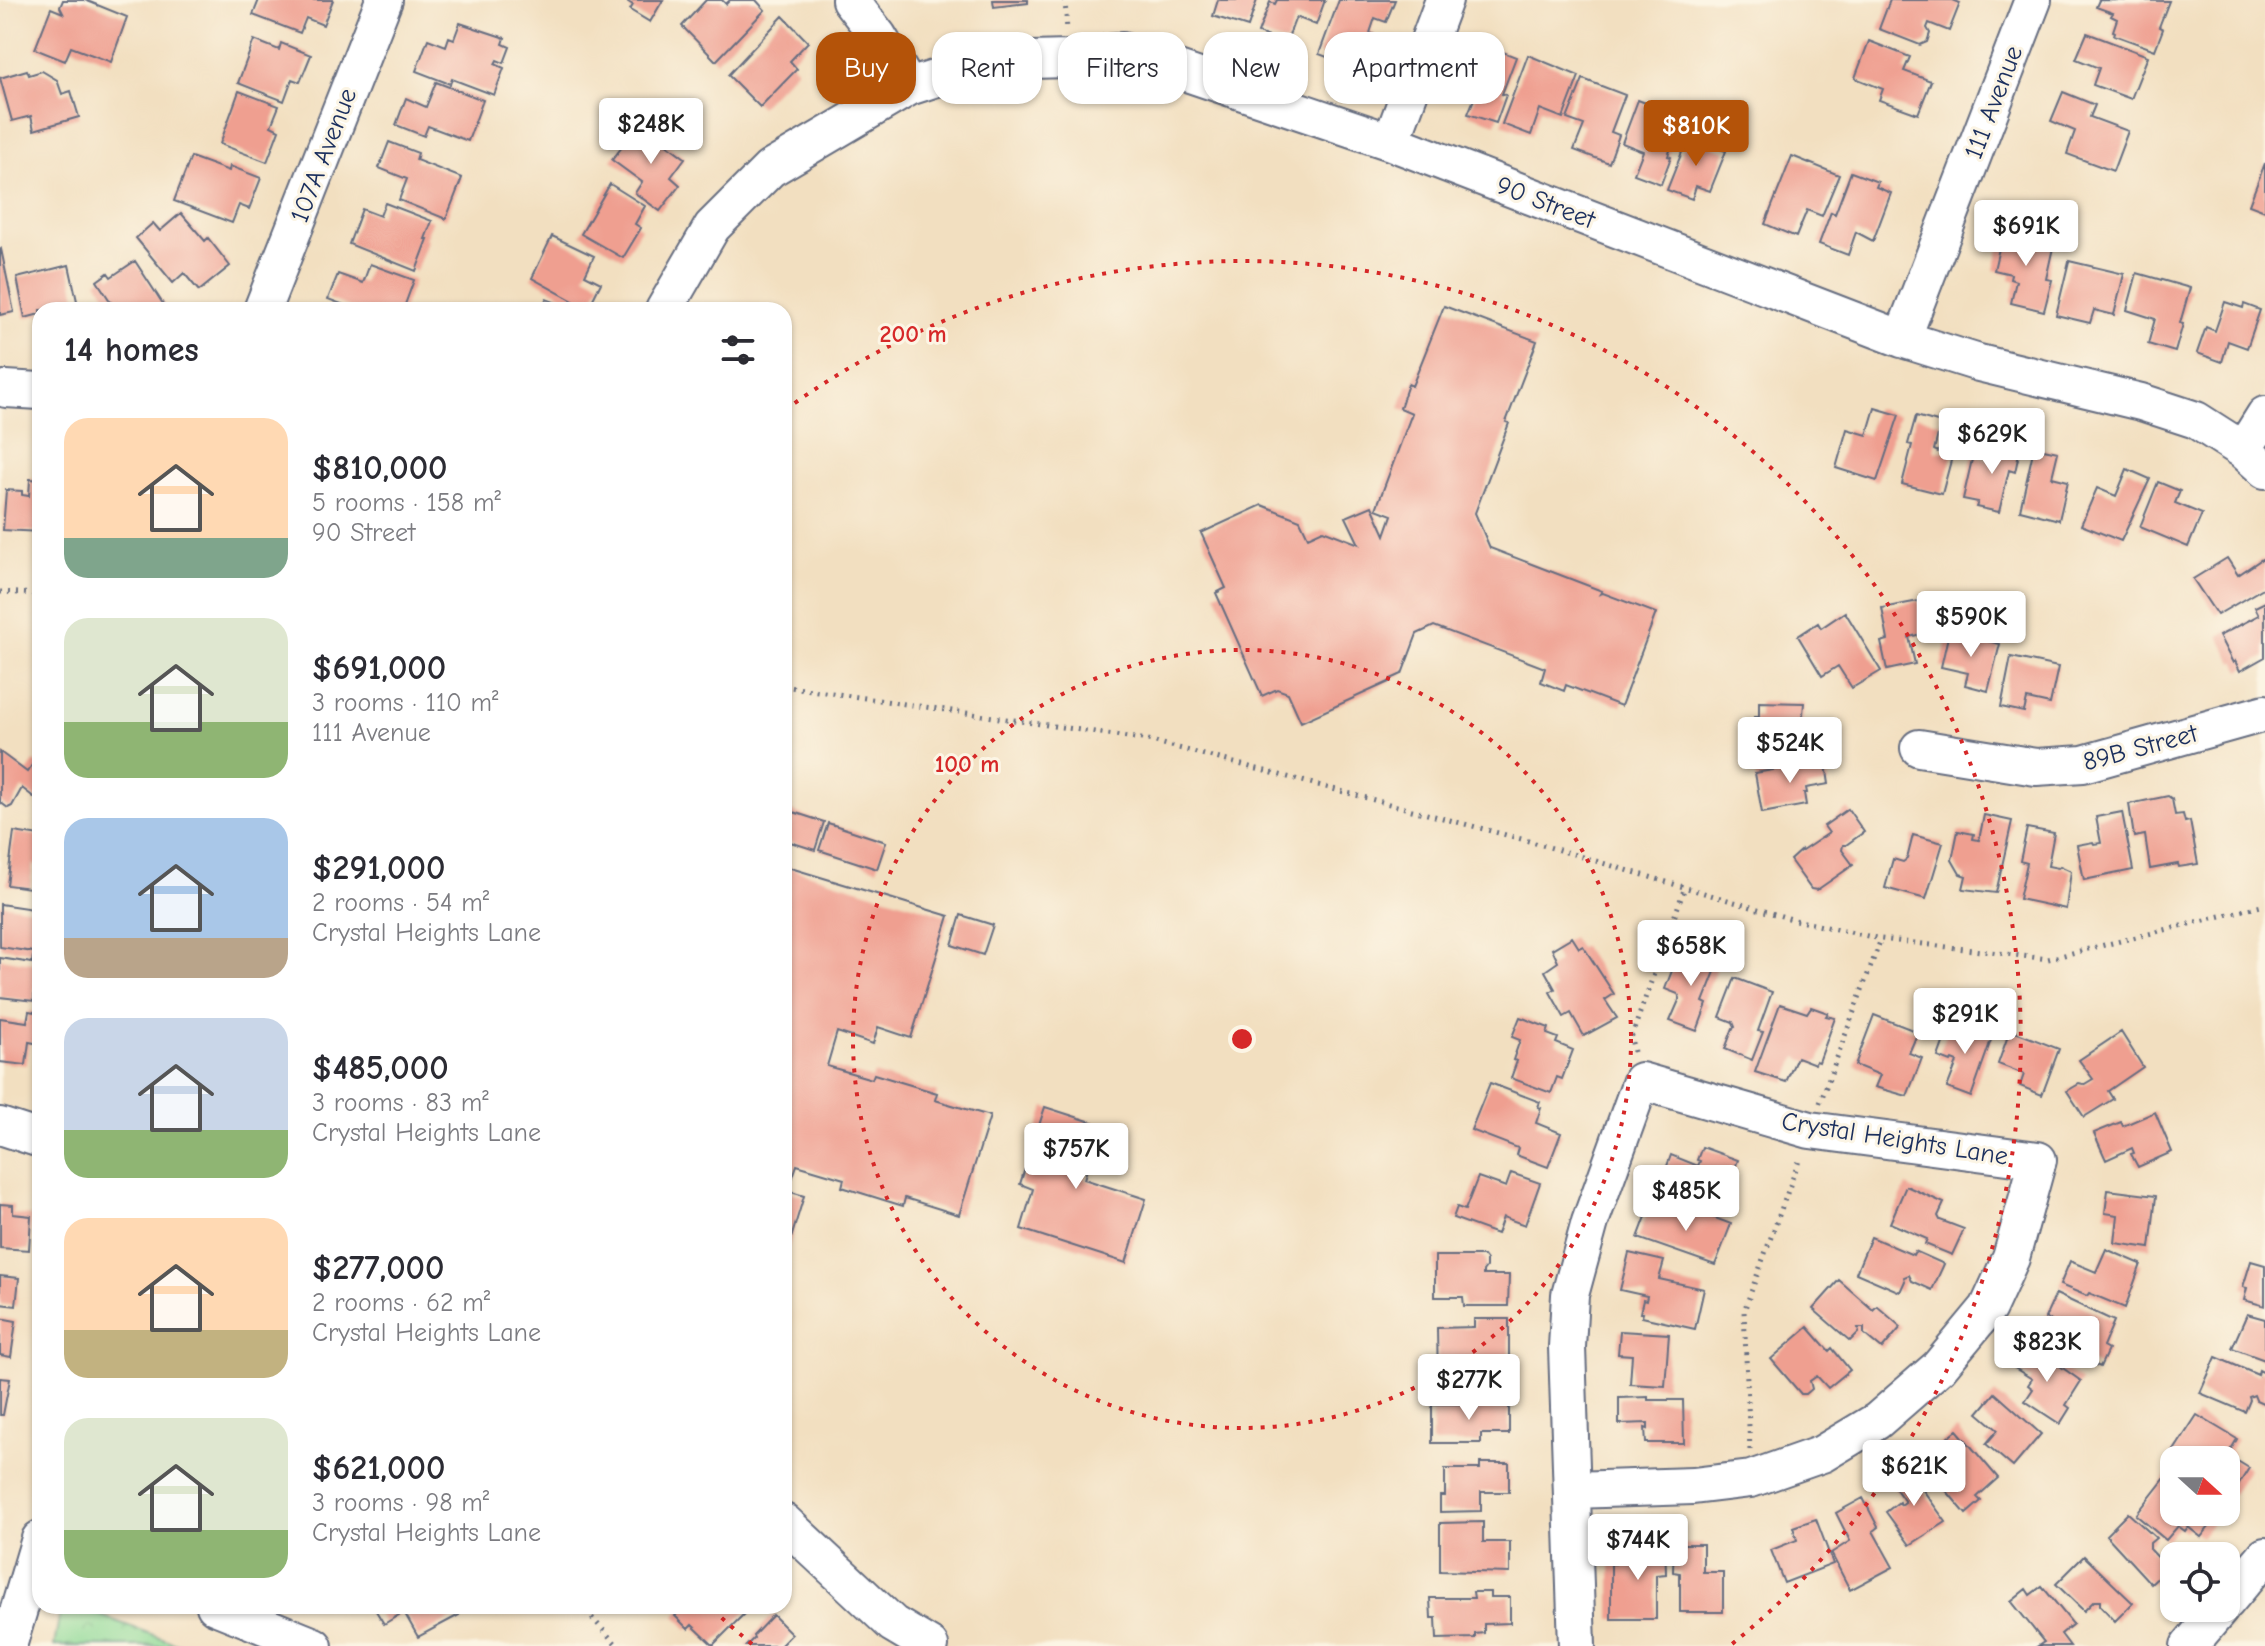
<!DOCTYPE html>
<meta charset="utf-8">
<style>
body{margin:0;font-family:"Comic Neue",sans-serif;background:#f7f7f7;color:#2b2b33;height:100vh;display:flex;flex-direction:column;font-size:30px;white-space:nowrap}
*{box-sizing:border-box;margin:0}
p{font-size:26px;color:#7c7c81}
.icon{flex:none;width:44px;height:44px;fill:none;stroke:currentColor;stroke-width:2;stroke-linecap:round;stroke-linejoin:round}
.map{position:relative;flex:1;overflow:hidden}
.side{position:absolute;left:32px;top:302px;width:760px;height:1312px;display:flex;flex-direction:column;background:#fff;border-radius:24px;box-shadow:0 2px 6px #0004}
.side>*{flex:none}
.guide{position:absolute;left:816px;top:32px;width:760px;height:72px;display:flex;gap:16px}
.needle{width:52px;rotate:111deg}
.controls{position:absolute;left:2160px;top:1446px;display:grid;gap:16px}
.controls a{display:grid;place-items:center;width:80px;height:80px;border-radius:16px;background:#fff;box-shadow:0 2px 6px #0004;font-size:40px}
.price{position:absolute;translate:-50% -68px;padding:0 18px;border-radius:8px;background:#fff;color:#222;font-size:26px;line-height:52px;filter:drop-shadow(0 2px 4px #0008)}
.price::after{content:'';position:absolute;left:50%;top:48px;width:24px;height:18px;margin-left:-12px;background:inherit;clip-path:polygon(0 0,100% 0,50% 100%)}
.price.selected{background:#b45309;color:#fff}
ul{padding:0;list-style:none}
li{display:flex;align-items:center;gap:24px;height:200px;padding:0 32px}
li span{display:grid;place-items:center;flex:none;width:224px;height:160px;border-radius:24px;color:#555}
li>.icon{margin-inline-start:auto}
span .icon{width:96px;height:96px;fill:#fffc;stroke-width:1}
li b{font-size:34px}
h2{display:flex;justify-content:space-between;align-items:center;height:96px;padding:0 32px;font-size:34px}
.chip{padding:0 28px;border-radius:24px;background:#fff;box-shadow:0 2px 6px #0004;font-size:28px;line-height:72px}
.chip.selected{background:#b45309;color:#fff}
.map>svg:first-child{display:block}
</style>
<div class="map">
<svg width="2265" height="1646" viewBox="0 0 2265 1646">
<defs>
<pattern id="park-crowns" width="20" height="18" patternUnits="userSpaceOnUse" patternTransform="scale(2)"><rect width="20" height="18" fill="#8eda97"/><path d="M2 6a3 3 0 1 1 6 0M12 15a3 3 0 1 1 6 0" fill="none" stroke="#7abb85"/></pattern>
</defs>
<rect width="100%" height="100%" fill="#fcf5e5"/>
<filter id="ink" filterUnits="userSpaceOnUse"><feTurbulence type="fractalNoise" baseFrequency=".0125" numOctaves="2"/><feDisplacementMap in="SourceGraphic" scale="16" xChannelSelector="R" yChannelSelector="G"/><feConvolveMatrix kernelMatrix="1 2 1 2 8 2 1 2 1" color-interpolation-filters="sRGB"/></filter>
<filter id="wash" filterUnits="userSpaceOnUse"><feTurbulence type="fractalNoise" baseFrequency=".006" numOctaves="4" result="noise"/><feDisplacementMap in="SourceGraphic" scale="32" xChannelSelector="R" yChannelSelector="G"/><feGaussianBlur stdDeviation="1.8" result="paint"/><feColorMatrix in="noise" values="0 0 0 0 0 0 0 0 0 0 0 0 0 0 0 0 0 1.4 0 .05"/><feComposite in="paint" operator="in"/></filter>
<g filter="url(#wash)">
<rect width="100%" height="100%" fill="#f2dfc0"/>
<path fill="url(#park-crowns)" stroke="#54847a" stroke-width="2" d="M61 1606H75L183 1646H54Z"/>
<g id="blocks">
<path fill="#ef9f90" d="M63 0H85L127 17 111 62 71 47 65 61 35 49 51 8 63 13 60 7Z
M259 0H333L323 25 306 18 300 33 253 15Z
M625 0H663L650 22 630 10 633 5Z
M706 0H722L726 4 730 0H756L765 10 716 61 682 26Z
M993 0H1028V3L994 7Z
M1218 0H1257L1248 27 1213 16Z
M1277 0H1325L1316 25 1296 17 1286 43 1258 33 1270 2 1275 4Z
M1339 0H1395L1386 22 1375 18 1370 33 1375 35 1364 64 1356 68 1319 54Z
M1890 0H1953L1960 3 1949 31 1929 23 1927 28 1930 33 1927 42 1920 45 1879 29Z
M2099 0 2169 1 2159 27 2163 29 2155 50 2114 35 2115 32 2113 31 2117 19 2111 16 2113 13 2096 7Z
M783 16 808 42 790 61 797 69 760 107 728 75Z
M460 23 505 38 503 44 510 47 504 63 497 60 495 64 504 68 494 95 452 79 450 84 416 71 428 39 446 46 449 37 454 39Z
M2087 33 2148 56 2131 99 2093 85 2099 68 2076 59Z
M254 40 279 50 281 43 311 55 300 82 292 79 284 101 238 83Z
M1472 40 1516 57 1502 94 1506 95 1496 123 1468 114 1478 89 1457 81Z
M1869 41 1910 57 1904 71 1931 81 1918 114 1879 100 1883 89 1855 78Z
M1528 55 1579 76 1563 118 1540 109 1531 135 1502 124Z
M27 70 29 75 42 71 57 80 62 94 71 91 79 117 34 130 31 116 12 121 0 78Z
M1583 79 1625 95 1611 132 1619 135 1609 163 1574 150 1584 125 1567 119Z
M436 82 483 100 468 141 428 126 424 136 396 125 406 98 426 107Z
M239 91 279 106 271 126 279 130 267 162 220 144Z
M2063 92 2095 105 2090 117 2128 131 2113 171 2067 154 2075 131 2051 121Z
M1638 100 1682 117 1668 156 1671 157 1661 184 1634 174 1643 151 1622 143Z
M640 124 685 158 671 177 680 185 660 211 635 193 642 182 612 160Z
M1688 137 1726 151 1710 191 1696 186 1692 199 1667 190Z
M389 142 418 153 416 160 462 178 446 219 399 200 407 179 379 168Z
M1792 156 1839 175 1822 216 1807 210 1796 237 1765 224Z
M191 157 229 171 230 166 261 178 249 209 239 205 232 223 174 201Z
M2265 163V211L2249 205Z
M1851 172 1878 182 1876 187 1891 193 1873 241 1856 232 1848 255 1819 244 1831 212 1835 214Z
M610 184 645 206 635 224 641 228 623 258 581 234Z
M385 203 432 221 425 239H428L416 271 349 244 362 209 380 216Z
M181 213 205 241 208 238 230 266 199 291 184 273 173 283 136 238 153 223 160 231Z
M2003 231 2054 243 2046 279 2052 280 2044 311 2011 303 2016 281 2010 279 2011 274 1994 270Z
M552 236 594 256 585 275 601 283 588 309 532 278Z
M1 249 14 312 0 315V250Z
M135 261 167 310H116L97 281 108 273 111 277Z
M2069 261 2124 274 2114 315 2094 310 2090 323 2056 315Z
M370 264 414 280 403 310H357L328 299 338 274 363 283Z
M69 265 79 310H40V314L25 318 17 278Z
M2137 273 2190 288 2180 323 2183 324 2175 352 2148 344 2155 319 2127 310Z
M546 299 575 310H542Z
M2225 302 2243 308 2244 304 2260 310 2247 348 2228 341 2222 362 2197 353 2206 327 2215 331Z
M1444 306 1537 341 1506 422 1509 423 1475 513 1490 548 1602 591 1600 594 1603 593 1656 613 1621 706 1566 685 1564 691 1541 682 1545 668 1434 626 1417 634 1402 674 1391 679V681L1301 722 1288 693 1277 689 1262 696 1216 593 1226 588 1201 533 1262 505 1300 520 1308 537 1323 530 1359 544 1346 517 1372 506 1385 535 1392 515 1376 509 1412 413 1400 408 1408 384 1412 386Z
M1875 408 1899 415 1877 481 1836 468 1847 429 1867 435Z
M1916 416 1941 423 1934 450 1938 452 1939 450 1953 453 1942 494 1902 484 1912 445 1908 444Z
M1997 438 2021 444 2015 472 2009 470 1999 512 1976 507 1978 502 1963 499 1973 455 1994 461Z
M2034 447 2058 452 2052 477 2068 481 2059 520 2020 510Z
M2127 469 2150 479 2121 541 2081 525 2097 488 2116 496Z
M30 479 40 480V532L3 530 6 490 22 491V495L29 496Z
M2158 482 2180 491 2175 503 2202 514 2188 547 2140 527Z
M2227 558 2238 575 2262 559 2265 564V587L2217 615 2193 579Z
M1919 601 1925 633 1909 637 1915 664 1887 670 1881 642 1888 640 1882 608Z
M2265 602V657L2240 671 2235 661 2233 663 2219 636 2259 615 2255 607Z
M1845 612 1881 671 1852 688 1838 666 1822 676 1798 636 1818 623 1821 628Z
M1949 632 2000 644 1988 691 1965 685 1968 673 1941 667Z
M2011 657 2058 667 2050 704 2027 699 2024 712 2001 707Z
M1759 702 1804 703 1802 725 1826 723 1825 748 1796 747V741L1753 740 1754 717H1759Z
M0 752 27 772 35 761 40 765V802L22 788 12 806 8 808 0 802Z
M1825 758 1829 784 1806 788 1807 793H1804L1806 805 1762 813 1755 773 1797 766 1796 763Z
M2168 796 2172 799 2175 815 2183 814 2185 822 2190 821 2198 864 2179 867 2178 864 2150 869 2145 835 2134 837 2129 804Z
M784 809 824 822 815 850 784 840Z
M1848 809 1864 832 1846 845H1843L1842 850 1853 865 1817 890 1811 889 1790 860 1801 850 1802 851 1829 833 1824 826Z
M2122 812 2133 870 2084 880 2077 845 2093 842 2094 844 2101 843 2096 817Z
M1984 815 2012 821 1996 893 1963 889 1966 876 1960 874 1952 860 1958 831 1974 834 1973 839 1979 840Z
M828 823 886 842 877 869 819 850Z
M2027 828 2054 833 2048 866 2058 868 2060 866 2071 871 2066 909 2019 899 2027 863 2020 861Z
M14 832 40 836V866L33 865 30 888 7 885Z
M1913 835 1943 843 1926 899 1885 888 1893 859 1903 862 1907 859Z
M784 866 949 916 911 1038 878 1027 873 1044 837 1032 827 1066 872 1079 874 1074 937 1093 935 1100 990 1116 959 1215 905 1198 903 1206 842 1187 844 1179 797 1165 788 1191 804 1196 785 1258Z
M0 904 40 910V953L0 947Z
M961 915 993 925 983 955 952 945Z
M1572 937 1579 948 1583 946 1614 994 1605 1000 1617 1018 1584 1036 1571 1013 1564 1017 1550 992 1555 989 1545 971 1558 962 1552 949Z
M1680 950 1718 964 1703 1002 1707 1004 1697 1031 1670 1021 1680 998 1678 994 1665 989Z
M33 957 40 958V981L35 980 34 1001 0 997V958L32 963Z
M1735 978 1772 992 1758 1031 1763 1032 1752 1060 1725 1049 1733 1028 1735 1027 1733 1022 1720 1017Z
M1780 1004 1807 1013 1811 1007 1828 1013 1826 1016 1835 1018 1819 1062 1816 1061 1815 1064 1797 1057 1786 1082 1755 1072Z
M29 1011 40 1013V1044L29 1042 26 1065 0 1062V1018L27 1022Z
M1874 1015 1918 1032 1909 1053 1922 1058 1907 1096 1875 1087 1880 1075 1855 1065Z
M1520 1017 1549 1028 1547 1034 1558 1038 1556 1043 1573 1050 1562 1079 1557 1077 1551 1093 1511 1078 1517 1061 1513 1060 1520 1040 1512 1037Z
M1951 1021 1992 1037 1971 1097 1947 1088 1957 1062 1952 1060 1951 1062 1938 1057Z
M2010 1030 2059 1049 2042 1095 2020 1086 2024 1074 1998 1064Z
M2121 1032 2143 1067 2108 1091 2113 1099 2084 1117 2067 1091 2079 1084 2083 1085 2093 1079 2079 1060Z
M1490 1083 1540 1102 1538 1107 1541 1108 1536 1123 1561 1133 1548 1167 1516 1155 1518 1148 1471 1130Z
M1045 1107 1101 1125 1084 1179 1146 1199 1126 1263 1021 1229 1033 1189 1020 1184Z
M2155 1112 2172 1152 2138 1167 2131 1154 2134 1153 2132 1148 2106 1160 2094 1133 2121 1122 2123 1126Z
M1702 1147 1738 1160 1722 1201 1662 1180 1671 1155 1698 1166 1700 1161 1697 1160Z
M1511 1173 1540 1183 1525 1225 1503 1217 1497 1234 1453 1218 1457 1207 1465 1210 1478 1177 1506 1187Z
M1906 1186 1944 1203 1938 1216 1940 1220 1964 1229 1952 1255 1925 1244 1927 1239 1890 1223Z
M2108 1190 2156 1196 2150 1248 2115 1243 2118 1215 2105 1213Z
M0 1204 13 1205V1214L31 1216 29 1250 0 1248Z
M1681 1205 1731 1224 1715 1265 1638 1238 1650 1206 1677 1215Z
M1871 1237 1913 1255 1915 1251 1944 1264 1932 1290 1912 1281 1909 1275 1904 1277 1905 1281 1900 1292 1856 1273Z
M2106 1249 2141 1264 2125 1308 2089 1293 2087 1296 2060 1285 2070 1261 2096 1272Z
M1629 1253 1664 1261 1659 1279 1704 1289 1695 1329 1642 1317 1643 1313H1640L1643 1300 1646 1301 1647 1296 1620 1290Z
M1435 1256H1483L1486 1260V1267L1483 1271V1275H1509L1508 1306H1464L1463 1297H1435Z
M2251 1261 2265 1265V1306L2244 1300 2247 1288 2243 1287Z
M0 1276 19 1278 16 1306 0 1304Z
M1839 1280 1873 1310 1877 1306 1901 1327 1882 1349 1864 1334V1328H1858L1859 1332 1850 1341 1813 1309Z
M2056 1294 2114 1321 2103 1347 2108 1350 2100 1367 2062 1350 2068 1336 2062 1334 2065 1328 2045 1318Z
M2247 1314 2265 1319V1360L2232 1348Z
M0 1318 16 1321 11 1357 0 1355Z
M1474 1319H1509V1368H1505V1381L1438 1382 1437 1328 1474 1327Z
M1808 1327 1829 1351 1832 1348 1850 1370 1828 1388 1817 1376 1810 1381 1812 1389 1806 1394H1801L1771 1359Z
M1620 1331 1669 1334 1665 1386 1630 1384 1632 1355 1618 1354Z
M2029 1344 2081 1381 2066 1405 2070 1408 2060 1424 2025 1401 2033 1389 2028 1385 2032 1379 2013 1367Z
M2216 1357 2258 1375 2259 1370 2265 1373V1404L2256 1400 2254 1395 2249 1397 2250 1400 2245 1412 2200 1393Z
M0 1378 10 1379 3 1415H0Z
M1995 1393 2041 1434 2013 1467 1986 1444 1998 1430 1978 1413Z
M1648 1397V1400H1683L1684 1443H1646L1645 1428 1648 1429V1423L1619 1424V1398Z
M1480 1401H1509V1434H1481V1443H1432V1404H1480Z
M2197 1415 2237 1439 2230 1451 2233 1453 2231 1457 2249 1468 2233 1494 2226 1490V1460H2179L2171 1455Z
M1957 1430 1998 1478 1977 1497 1981 1501 1966 1514 1939 1482 1951 1472V1467L1935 1448Z
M1480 1463H1509V1492H1481V1511L1440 1512V1496H1445V1469H1480Z
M1911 1465 1927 1488 1923 1490 1946 1522 1910 1545 1886 1512 1899 1502 1901 1505 1905 1502 1890 1481Z
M2169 1473 2174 1477V1512H2221L2201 1537 2188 1527 2185 1531 2178 1526 2166 1540 2136 1515Z
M1863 1498 1878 1527 1873 1531 1893 1567 1850 1590 1831 1553 1850 1541 1836 1513Z
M2128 1513 2156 1538 2150 1543V1549L2168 1568 2151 1584 2106 1535Z
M1816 1519 1833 1564 1784 1583 1771 1550 1797 1540 1793 1527Z
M1483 1522V1542H1510V1573L1440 1571V1523Z
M1665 1541 1666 1574 1656 1575V1619H1611V1564H1615V1562H1629L1630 1565V1542Z
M1674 1544H1703V1572H1723V1612H1680V1573L1673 1572Z
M2084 1556 2133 1603 2115 1621 2100 1605V1601H2094L2084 1611 2056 1584Z
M2042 1586 2073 1624 2061 1634 2070 1646H2038L2044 1642 2011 1601 2026 1589 2030 1595Z
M1473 1592H1490V1597H1510V1623L1484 1624V1633L1475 1634V1638L1437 1639 1436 1618H1431L1430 1598H1474Z
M373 1606H454L459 1615 418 1637 404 1612 384 1624Z
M684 1606H752L713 1645 692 1625 688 1629 675 1616Z
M773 1615 792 1634 780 1646H746L754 1638 753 1636Z"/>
</g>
</g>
<g filter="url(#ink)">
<use href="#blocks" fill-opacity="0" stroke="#666d80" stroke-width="2"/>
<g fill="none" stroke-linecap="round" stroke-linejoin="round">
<g stroke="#666d80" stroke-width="40">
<path id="minor" d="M850 0 878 36 909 87
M1391 142 1444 0
M262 310 384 0
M664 310 712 227 770 169 909 87 955 72 992 65 1031 60 1069 59 1122 51 1391 142 1902 339 1979 363 2141 402 2196 420 2243 450 2265 470
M1902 339 2033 0
M6 389 40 391
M2243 450 2265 415
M1919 748 2036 767 2083 764 2265 713
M0 1126 40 1139
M1573 1490 1693 1486 1751 1479 1822 1454 1877 1421 1939 1367 1988 1308 2011 1258 2038 1160 1810 1130 1641 1081 1590 1222 1570 1295 1567 1347 1577 1646
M784 1522 893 1624 930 1646
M2226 1602 2265 1556
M215 1606 314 1646
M8 1646 40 1539
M2189 1646 2221 1608"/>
</g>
<path stroke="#666d80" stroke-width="5" stroke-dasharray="2 6" stroke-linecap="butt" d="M1065 0 1067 31
M0 592 40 594
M784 686 1148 740 1525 840 1795 920 1881 939 2048 959 2265 905
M1634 1052 1631 1038 1685 887
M1820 1103 1881 939
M1750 1450 1744 1311 1800 1158
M581 1606 618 1646"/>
<use href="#minor" stroke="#fff" stroke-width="36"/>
</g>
</g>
<g fill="none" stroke="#d62828" stroke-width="4" stroke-dasharray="4 8">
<circle cx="1242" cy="1039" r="389"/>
<path d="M752 1644A778 778 0 0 1 711 1608M785 410A778 778 0 0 1 1732 1644"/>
</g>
<g text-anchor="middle" stroke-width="6" stroke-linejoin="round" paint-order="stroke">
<g font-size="26" fill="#1b2f5e" stroke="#fcf5e5">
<text transform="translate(1993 102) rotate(-69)" y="9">111 Avenue</text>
<text transform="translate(323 155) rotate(-69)" y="9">107A Avenue</text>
<text transform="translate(1546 202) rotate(21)" y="9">90 Street</text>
<text transform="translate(2140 747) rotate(-15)" y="9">89B Street</text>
<text transform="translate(1895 1138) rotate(9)" y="9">Crystal Heights Lane</text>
</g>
</g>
<circle cx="1242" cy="1039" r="12" fill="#d62828" stroke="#fcf5e5" stroke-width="4"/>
<g font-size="24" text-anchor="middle" font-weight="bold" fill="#d62828" stroke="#fcf5e5" stroke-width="6" stroke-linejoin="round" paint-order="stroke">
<text x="913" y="342">200 m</text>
<text x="967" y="772">100 m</text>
</g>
</svg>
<div class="controls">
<a><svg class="needle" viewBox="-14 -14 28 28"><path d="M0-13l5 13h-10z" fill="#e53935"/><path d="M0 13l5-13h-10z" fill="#7c7c81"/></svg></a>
<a><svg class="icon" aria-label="locate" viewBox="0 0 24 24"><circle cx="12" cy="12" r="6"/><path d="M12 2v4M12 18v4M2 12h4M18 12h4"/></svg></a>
</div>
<b class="price" style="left:651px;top:166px">$248K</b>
<b class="price selected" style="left:1696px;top:168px">$810K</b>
<b class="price" style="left:2026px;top:268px">$691K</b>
<b class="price" style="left:1992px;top:476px">$629K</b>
<b class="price" style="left:1971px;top:659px">$590K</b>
<b class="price" style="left:1790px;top:785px">$524K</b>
<b class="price" style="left:1691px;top:988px">$658K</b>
<b class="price" style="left:1965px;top:1056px">$291K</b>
<b class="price" style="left:1076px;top:1191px">$757K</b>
<b class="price" style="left:1686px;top:1233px">$485K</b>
<b class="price" style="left:2047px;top:1384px">$823K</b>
<b class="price" style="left:1469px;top:1422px">$277K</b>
<b class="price" style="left:1914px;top:1508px">$621K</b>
<b class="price" style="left:1638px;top:1582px">$744K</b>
<div class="guide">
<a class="chip selected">Buy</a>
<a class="chip">Rent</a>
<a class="chip">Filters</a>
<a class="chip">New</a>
<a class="chip">Apartment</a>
</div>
<section class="side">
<h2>14 homes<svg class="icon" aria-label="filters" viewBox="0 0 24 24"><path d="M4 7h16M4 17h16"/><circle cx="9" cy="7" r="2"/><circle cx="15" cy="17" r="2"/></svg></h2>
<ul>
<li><span style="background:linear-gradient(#ffd9b3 75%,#7fa58c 0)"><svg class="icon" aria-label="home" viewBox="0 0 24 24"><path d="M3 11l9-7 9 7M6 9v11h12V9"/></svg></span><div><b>$810,000</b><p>5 rooms · 158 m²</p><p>90 Street</p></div></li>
<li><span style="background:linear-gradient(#dfe7d0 65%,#8fb573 0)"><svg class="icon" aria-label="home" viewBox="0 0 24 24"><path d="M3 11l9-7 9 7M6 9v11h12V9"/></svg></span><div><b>$691,000</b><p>3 rooms · 110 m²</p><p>111 Avenue</p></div></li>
<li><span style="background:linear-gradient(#a9c7e8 75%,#b9a48a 0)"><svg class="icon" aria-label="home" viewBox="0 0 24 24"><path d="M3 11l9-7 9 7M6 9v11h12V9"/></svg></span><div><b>$291,000</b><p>2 rooms · 54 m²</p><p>Crystal Heights Lane</p></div></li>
<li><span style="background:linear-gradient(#c9d6e8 70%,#8fb573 0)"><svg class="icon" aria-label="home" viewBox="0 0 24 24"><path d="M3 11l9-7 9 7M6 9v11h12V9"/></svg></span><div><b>$485,000</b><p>3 rooms · 83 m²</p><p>Crystal Heights Lane</p></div></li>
<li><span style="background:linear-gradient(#ffd9b3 70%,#c2b280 0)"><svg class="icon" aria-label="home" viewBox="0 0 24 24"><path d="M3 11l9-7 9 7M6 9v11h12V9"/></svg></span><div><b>$277,000</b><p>2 rooms · 62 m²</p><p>Crystal Heights Lane</p></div></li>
<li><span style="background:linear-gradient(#dfe7d0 70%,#8fb573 0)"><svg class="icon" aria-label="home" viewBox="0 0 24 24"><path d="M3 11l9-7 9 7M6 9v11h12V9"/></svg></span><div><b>$621,000</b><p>3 rooms · 98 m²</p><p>Crystal Heights Lane</p></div></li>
</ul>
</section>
</div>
